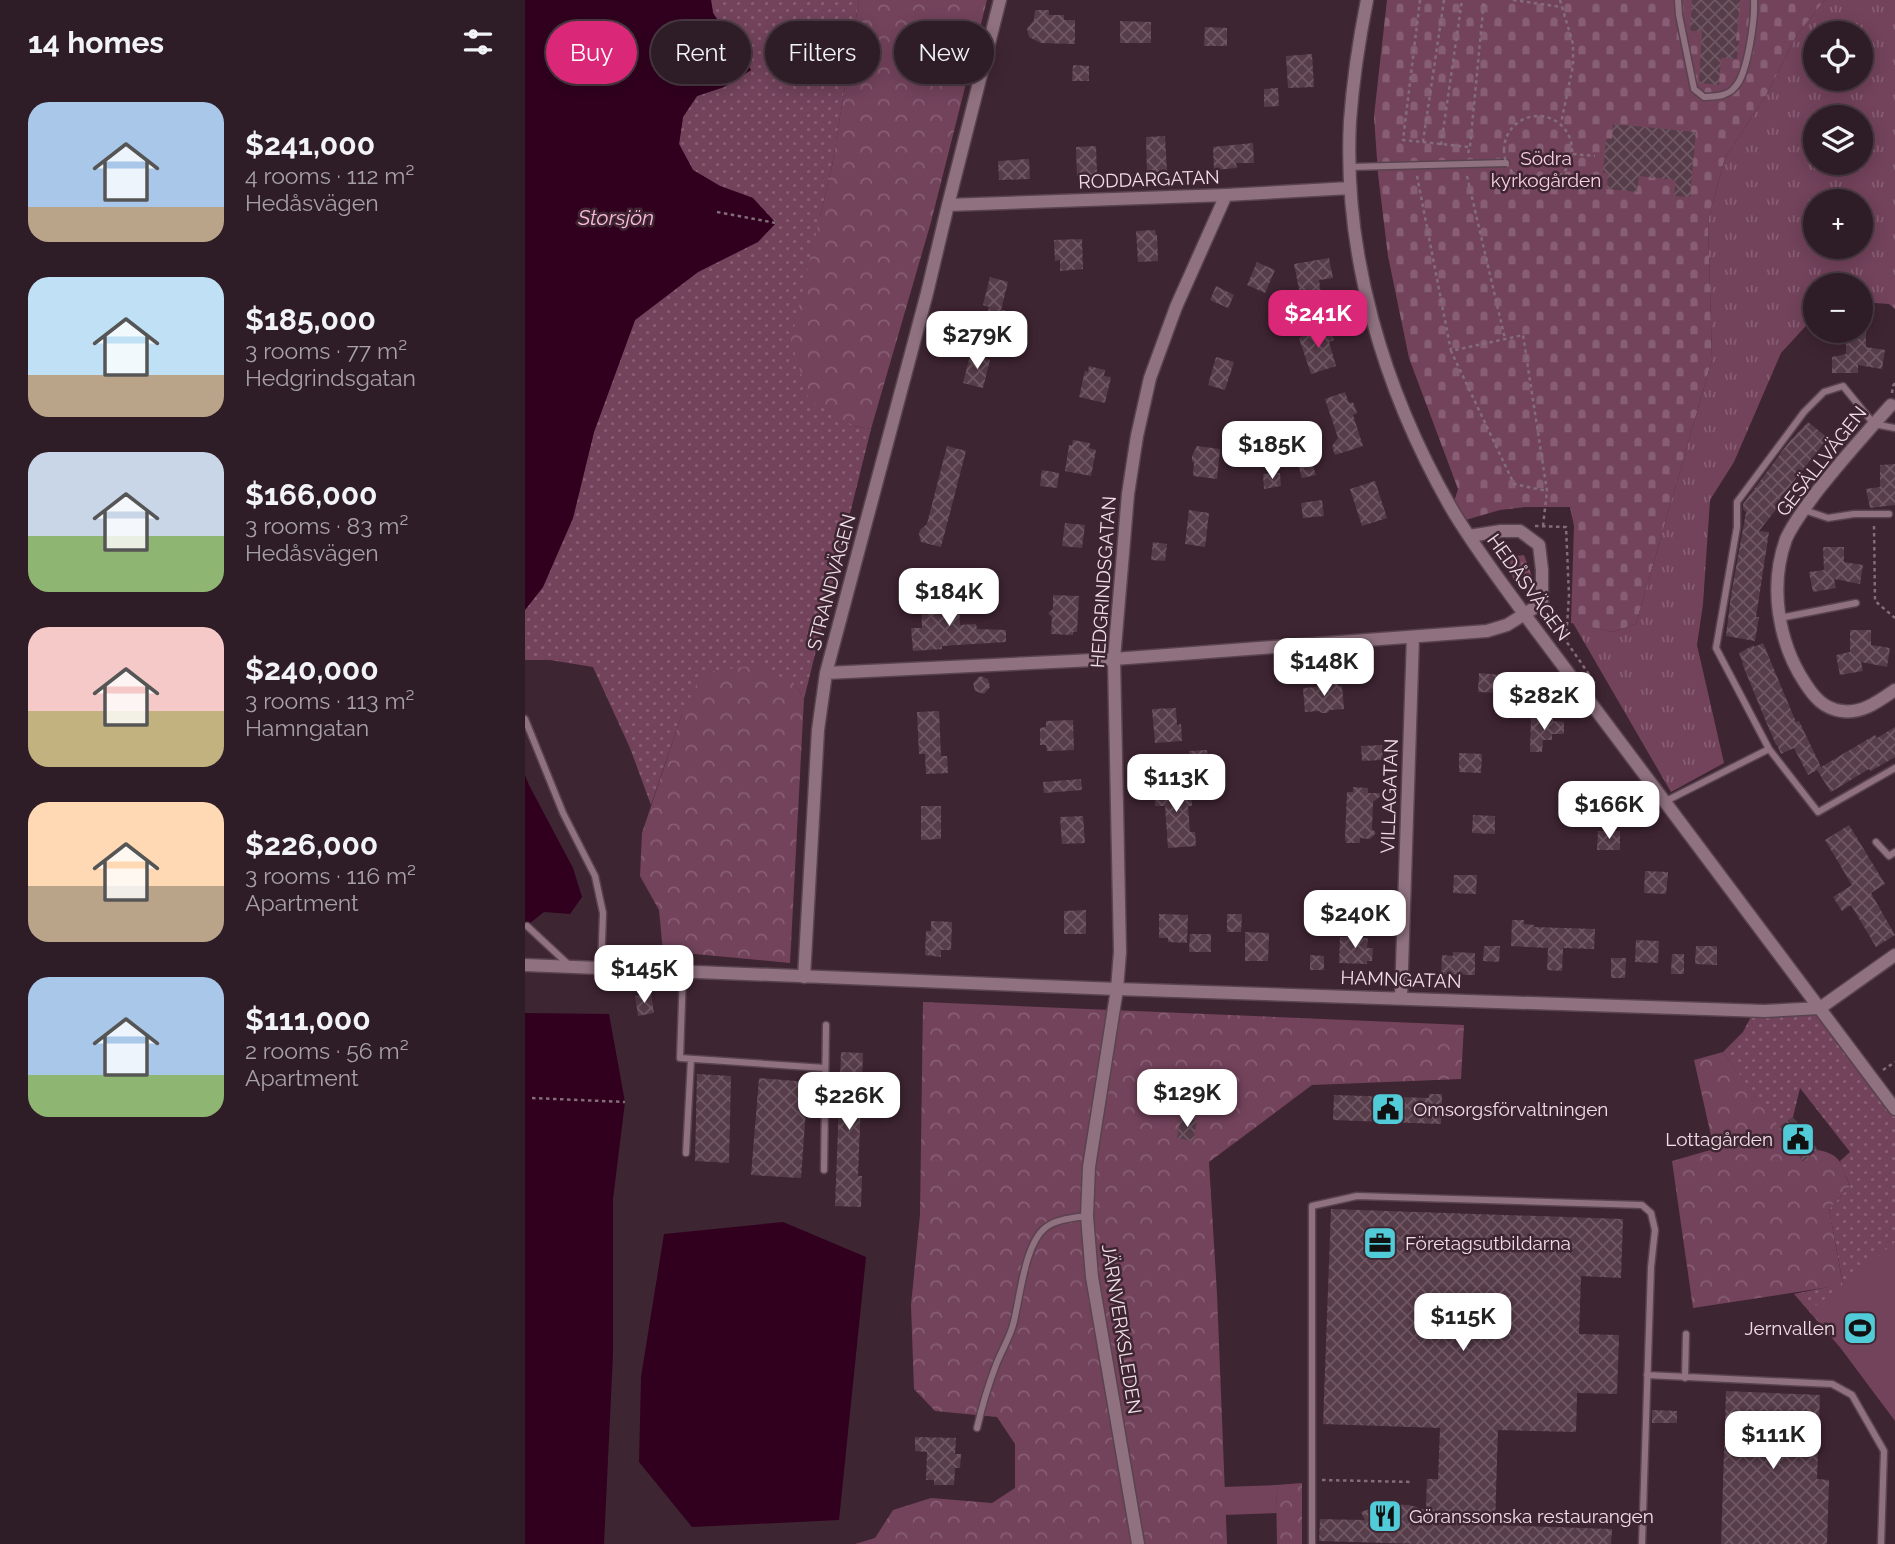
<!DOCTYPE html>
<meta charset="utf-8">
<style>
body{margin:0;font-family:Raleway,sans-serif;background:#36252e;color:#f1f3f6;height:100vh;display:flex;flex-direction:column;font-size:26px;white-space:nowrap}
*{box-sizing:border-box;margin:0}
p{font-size:23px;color:#a7a1a7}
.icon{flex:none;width:38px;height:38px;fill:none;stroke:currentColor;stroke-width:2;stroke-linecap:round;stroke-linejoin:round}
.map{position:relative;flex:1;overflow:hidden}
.drawer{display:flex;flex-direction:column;background:#2e1c26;width:525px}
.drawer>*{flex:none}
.guide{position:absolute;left:21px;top:21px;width:665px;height:63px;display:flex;gap:14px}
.controls{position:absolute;left:1278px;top:21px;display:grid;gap:14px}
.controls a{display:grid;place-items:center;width:70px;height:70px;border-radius:50%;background:#2e1c26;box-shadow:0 4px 18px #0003,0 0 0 2px #493a43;font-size:35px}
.price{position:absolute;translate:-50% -60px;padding:0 16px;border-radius:14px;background:#fff;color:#222;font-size:23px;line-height:46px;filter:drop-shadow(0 2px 4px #0008)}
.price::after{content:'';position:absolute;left:50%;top:42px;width:21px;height:16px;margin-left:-10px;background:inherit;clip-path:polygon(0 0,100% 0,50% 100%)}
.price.active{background:#db2777;color:#fff}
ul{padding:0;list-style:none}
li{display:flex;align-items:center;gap:21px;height:175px;padding:0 28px}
li span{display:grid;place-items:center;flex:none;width:196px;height:140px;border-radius:21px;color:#555}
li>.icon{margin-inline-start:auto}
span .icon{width:84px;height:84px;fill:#fffc;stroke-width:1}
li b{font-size:30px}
h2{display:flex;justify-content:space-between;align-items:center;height:84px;padding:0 28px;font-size:30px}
.tag{padding:0 24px;border-radius:32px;background:#2e1c26;box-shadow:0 4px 18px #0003,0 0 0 2px #493a43;font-size:24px;line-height:63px}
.tag.active{background:#db2777;color:#fff}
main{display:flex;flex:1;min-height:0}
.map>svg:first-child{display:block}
</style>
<main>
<section class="drawer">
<h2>14 homes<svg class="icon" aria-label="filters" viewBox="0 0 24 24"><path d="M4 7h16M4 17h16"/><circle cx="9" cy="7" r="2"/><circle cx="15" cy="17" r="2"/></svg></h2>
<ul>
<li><span style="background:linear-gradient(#a9c7e8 75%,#b9a48a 0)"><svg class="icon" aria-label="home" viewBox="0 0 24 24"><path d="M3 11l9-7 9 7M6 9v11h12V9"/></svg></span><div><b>$241,000</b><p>4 rooms · 112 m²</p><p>Hedåsvägen</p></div></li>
<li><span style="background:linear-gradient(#bfe0f5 70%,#b9a48a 0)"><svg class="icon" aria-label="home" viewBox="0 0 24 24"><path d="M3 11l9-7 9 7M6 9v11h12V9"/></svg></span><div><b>$185,000</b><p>3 rooms · 77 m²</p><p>Hedgrindsgatan</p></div></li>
<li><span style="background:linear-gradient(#c9d6e8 60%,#8fb573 0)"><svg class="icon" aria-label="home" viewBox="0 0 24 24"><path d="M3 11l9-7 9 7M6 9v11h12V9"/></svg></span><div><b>$166,000</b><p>3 rooms · 83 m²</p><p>Hedåsvägen</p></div></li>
<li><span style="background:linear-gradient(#f6c9c9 60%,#c2b280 0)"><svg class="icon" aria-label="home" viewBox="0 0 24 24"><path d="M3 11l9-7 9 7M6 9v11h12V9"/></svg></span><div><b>$240,000</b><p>3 rooms · 113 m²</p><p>Hamngatan</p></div></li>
<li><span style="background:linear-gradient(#ffd9b3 60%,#b9a48a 0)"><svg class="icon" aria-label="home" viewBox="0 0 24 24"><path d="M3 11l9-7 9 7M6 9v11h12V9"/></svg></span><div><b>$226,000</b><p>3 rooms · 116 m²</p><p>Apartment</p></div></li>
<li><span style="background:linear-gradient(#a9c7e8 70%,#8fb573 0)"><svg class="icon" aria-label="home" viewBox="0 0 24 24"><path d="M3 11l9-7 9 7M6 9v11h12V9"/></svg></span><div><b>$111,000</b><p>2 rooms · 56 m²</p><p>Apartment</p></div></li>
</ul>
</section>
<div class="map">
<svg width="1370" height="1544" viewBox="0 0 1370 1544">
<defs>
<pattern id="grass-dots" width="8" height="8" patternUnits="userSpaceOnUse" patternTransform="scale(1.75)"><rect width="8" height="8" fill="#73435c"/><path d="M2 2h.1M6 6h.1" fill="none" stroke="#875e73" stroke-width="1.8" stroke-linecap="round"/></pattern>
<pattern id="forest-crowns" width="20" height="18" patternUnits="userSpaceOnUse" patternTransform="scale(1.75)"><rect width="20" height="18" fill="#73435c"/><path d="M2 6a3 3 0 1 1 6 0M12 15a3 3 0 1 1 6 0" fill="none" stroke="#875e73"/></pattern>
<pattern id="cemetery-stones" width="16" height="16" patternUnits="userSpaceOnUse" patternTransform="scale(1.75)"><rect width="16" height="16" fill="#73435c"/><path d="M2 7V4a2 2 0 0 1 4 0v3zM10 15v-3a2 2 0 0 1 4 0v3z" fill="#875e73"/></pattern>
<pattern id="park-tufts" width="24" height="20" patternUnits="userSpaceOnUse" patternTransform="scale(1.75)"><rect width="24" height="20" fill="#73435c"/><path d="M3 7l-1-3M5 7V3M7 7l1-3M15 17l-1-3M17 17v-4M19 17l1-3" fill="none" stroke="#875e73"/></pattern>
<pattern id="building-cross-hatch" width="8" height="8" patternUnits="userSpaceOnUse" patternTransform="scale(1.75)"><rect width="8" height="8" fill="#573c49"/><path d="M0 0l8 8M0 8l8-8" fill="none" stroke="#6f5863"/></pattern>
</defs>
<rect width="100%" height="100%" fill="#3e2532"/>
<path fill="url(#grass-dots)" d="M186 0H334L307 166 295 217 329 426 346 429 279 699 269 683 157 714 126 805 105 748 68 667 25 660H0V610L18 587 48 518 69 432 110 320 173 272 233 241 228 198 195 186 168 170 154 144 158 117 172 96 199 87 226 70 188 13Z
M999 555 1008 579 1000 589 988 579 984 557Z
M1295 1008 1370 1109V1303L1314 1346 1269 1294 1318 1284 1304 1209 1325 1186 1315 1161 1325 1152 1275 1088 1268 1117 1253 1128 1198 1052 1218 1032 1229 1011Z"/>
<path fill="url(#forest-crowns)" d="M334 0H462L406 222 346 429 329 426 284 400 266 340 307 166Z
M230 665 269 683 279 699 265 963 138 951 134 910 115 876 117 833 157 714 177 673Z
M398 1002 939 1025 936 1079 787 1085 684 1162 692 1294 702 1544H330L350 1538 368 1510 406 1498 467 1503 490 1488V1444L472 1417 410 1411 389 1389 386 1305 395 1215Z
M1198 1052 1278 1161 1293 1150C1318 1155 1316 1165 1325 1186L1304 1209 1318 1285 1168 1308 1147 1161 1189 1149 1169 1060Z
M777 1483V1544H752L751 1485Z"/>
<path fill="url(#cemetery-stones)" d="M862 0H1300L1272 35 1242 94 1200 158 1183 220 1187 360 1111 624 1088 632 1046 623 1049 526 1045 507H1000L975 510 937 521 928 505 933 489 884 358 863 256 853 174 849 116Z"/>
<path fill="url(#park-tufts)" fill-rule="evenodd" d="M1300 0H1370V309L1364 304 1335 302V285H1290V316L1256 353 1209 462 1185 500 1178 604 1172 645 1199 763 1146 792 1048 623 1088 632 1111 624 1187 360 1183 220 1200 158 1242 94 1272 35ZM1290 33H1335V79H1290ZM1290 117H1335V163H1290ZM1290 201H1335V247H1290Z"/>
<path fill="#73435c" d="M1370 1242V1421L1314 1346 1284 1310 1319 1285Z
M751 1485 752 1513 699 1515 698 1487Z"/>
<path fill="#31001f" d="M0 0H186L188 13 226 70 199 87 172 96 158 117 154 144 168 170 195 186 228 198 251 223 233 242 173 272 110 320 69 432 48 518 18 587 0 610Z
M0 775 4 785 48 868 57 897 45 914 19 912 0 927Z
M0 1013 84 1014 100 1102 88 1199V1354L79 1544H0Z
M258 1222 341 1257 314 1520 167 1527 114 1462 116 1377 139 1234Z"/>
<path fill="url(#building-cross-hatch)" d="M1167 0H1215L1211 41H1214L1212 59 1196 58 1194 85 1174 83 1177 31H1165Z
M510 10H524V15H539V20H550V44L516 43 504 37 502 29 509 20Z
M595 21 626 22V43H595Z
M680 27 702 28V46H679Z
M787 54 789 87 763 88 761 56Z
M548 65 564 66V81H547Z
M753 88 754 106 739 107V89Z
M1088 124 1171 132 1165 197 1149 196 1151 180 1114 176 1112 192 1082 189 1083 173H1078L1081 139H1087Z
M640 136 642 172 622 173 621 137Z
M728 143 729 163H711L712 168 689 170 688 147Z
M571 146 572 175 552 176 551 147Z
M504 159 505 179 474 180 473 161Z
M630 230 631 235H632L633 261 613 262 611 231Z
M557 239 558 269 535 271V260L530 261 529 240Z
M804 258 808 278 794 280 797 301 777 304 769 264Z
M732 262 750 270 740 293 722 285Z
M465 277 483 282 476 310H480L475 328 460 325 464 307 458 305Z
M691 286 709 295 703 308 685 300Z
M805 327 809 340 804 342 811 366 786 374 774 338 784 333 785 334Z
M1321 332H1341V347L1360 350 1357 369 1333 365V373H1307V357L1321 354Z
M445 355 465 360 458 388 438 383Z
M691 357 709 362 700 390 683 385Z
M564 366 580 370 579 376 586 377 580 403 554 397 560 371 563 372Z
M820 392 824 403 828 402 832 413 828 415 838 446 810 455 807 446 813 438 800 399Z
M1283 422 1303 438 1250 505 1253 507 1234 531 1244 532 1231 617H1234L1230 641 1201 636 1206 595 1221 512 1218 509V504L1264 442Z
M548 440 565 443 564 448 571 450 566 476 540 471 544 445H547Z
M422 446 441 451 416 547 396 542 394 534 395 530 402 524Z
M672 446 695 449 692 479 668 476 669 463 667 461V456Z
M785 458 791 475 777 478 772 462Z
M1370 464V505L1345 508 1341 489 1355 487V465Z
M517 470 534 473 532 488 515 486Z
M755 473 756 486 739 489 738 474Z
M850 481 862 518 837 526 825 489Z
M797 500 799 516 778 518 776 503Z
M664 510 684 513 680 547 660 544Z
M540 523 560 525 557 548 537 546Z
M628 542 642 544 640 561 626 560Z
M1298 547H1319V562L1338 565 1335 584 1309 579 1311 588 1288 592 1284 572 1299 570Z
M528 595 554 596 552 632H548V635L526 634 527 617 523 613 528 609Z
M434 598 435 625 451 624 452 629 481 630V642L417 646V649L388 651 386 628H397L396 601Z
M1325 630H1346V645L1365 648 1362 667 1336 662 1338 671 1315 675 1311 655 1325 652Z
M1238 643 1271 722 1274 721 1296 767 1350 735 1352 738 1370 727V757L1346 771 1344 769 1306 792 1292 770 1283 775 1269 748 1256 754 1252 745H1251L1237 712 1217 663H1218L1214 653 1229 645V647Z
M954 673 976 675 975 693 953 692Z
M455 676 463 679 465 687 459 694 450 691 448 683Z
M791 682H804V684H813V686H817L819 709 805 710 802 713H797L794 711 780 712 778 688 792 687Z
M651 708 652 725 656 724 657 741 630 743 627 709Z
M414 711 416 756H422L423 773 401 774 400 754H394L392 712Z
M1006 717 1028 718V721L1039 722V734H1027V740H1018L1017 752H1005Z
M548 720 549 750 522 751 521 745H515V728L521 727V721Z
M857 745 858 757H856V760L837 761 836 746Z
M682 750 683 763 665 764 664 751Z
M934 753 957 754 956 773 934 772Z
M556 779 557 790 519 793 518 782Z
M645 782V789L666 788 667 806H663L665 832H670L671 846 643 848 640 806H630L629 783Z
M1038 784 1061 785 1060 804 1037 803Z
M828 787 843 788V793H859L848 802 847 829 851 833 845 839 835 838V843H821L820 838 822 792H828Z
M396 806H416V839L396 840Z
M948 815 970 816V834L947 833Z
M558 816 560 843 537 844 535 817Z
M1324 825 1360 884 1346 893 1370 935 1351 947 1326 905 1317 911 1308 897 1327 885 1300 840Z
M1073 831H1095V850H1072Z
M1120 871 1143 872 1141 894 1119 893Z
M929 875H952L951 894 928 893Z
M561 910V934H539V911Z
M634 914 663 915 662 943 643 942V938H634Z
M702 914H717L716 932H702Z
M987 920H999V924L1009 925V927L1070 929 1069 949 1038 948 1037 971 1022 970 1023 948 986 946Z
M406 921 427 922 426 950H416V957L400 955 401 931H406Z
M720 932 744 933 743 961H720Z
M665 934H686V952H664Z
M821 934 837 935V938H843L842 948H848L847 961H842V964L814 963 815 937H821Z
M1111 940 1134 941 1133 963 1110 962Z
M959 946H975L974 962 958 961Z
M1171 946H1192V965L1170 964Z
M928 952 950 953V975L916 974 917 955 928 956Z
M1147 954H1159V974H1146Z
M785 955 799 956V970H785Z
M1086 958H1101L1100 978H1086Z
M126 994 129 1013 113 1016 110 996Z
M316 1052 338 1053 333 1176H337L336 1207 310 1206Z
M172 1074 206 1076 204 1163 170 1161Z
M234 1078 283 1082 276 1178 226 1175Z
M904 1094H917L916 1124 808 1120 809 1095 904 1098Z
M656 1117 672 1120 668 1141 652 1138Z
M1268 1117 1293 1150 1278 1161 1253 1128Z
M806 1209 1098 1219 1096 1278 1056 1276 1054 1334 1094 1335 1092 1394 1052 1393 1051 1432 973 1430 970 1525 1087 1529 1086 1544H895L794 1541 795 1519 840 1520 836 1512 861 1504 884 1505 901 1510 902 1479H913L915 1428 798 1424Z
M1201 1391 1295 1395 1292 1479 1304 1480 1302 1544H1196Z
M1127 1410 1152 1411V1423H1127Z
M390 1437 431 1438 430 1454H436L435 1468H430L429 1485H409V1480H401L402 1452 390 1451Z"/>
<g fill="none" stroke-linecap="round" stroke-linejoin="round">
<g stroke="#59434f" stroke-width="9">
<path id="lane" d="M1153 0 1154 15 1169 89 1179 97C1190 96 1202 97 1210 87 1223 74 1230 18 1229 0
M825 167 981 163
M1370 428 1349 424 1318 386 1299 392 1279 412 1212 502V527L1191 648 1244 749 1293 812 1370 768
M1279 510 1303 518 1329 514H1364
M1255 618 1331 603
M0 719 38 813 70 876 78 913 76 968
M1141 801 1244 749
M1351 842 1364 856 1370 852
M2 926 44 965
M158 972 155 1058 300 1068
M161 1153 166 1059
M299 1170 301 1025
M1122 1375 1307 1384 1327 1395 1359 1451 1356 1544
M1160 1378 1161 1334
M452 1428C457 1406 463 1386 471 1365 476 1352 484 1339 488 1325 495 1300 499 1245 520 1228 531 1219 548 1218 562 1216
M787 1544V1206L832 1196 1117 1205 1126 1213 1130 1230 1126 1267 1117 1544"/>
</g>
<g stroke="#59434f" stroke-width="15">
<path id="street" d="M842 0C834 40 828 80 825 121 818 255 859 390 925 506 947 544 974 579 1000 615L1370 1109
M423 205 701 195 825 188
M1366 405C1340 434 1314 463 1290 494 1280 508 1268 523 1261 539 1244 586 1253 642 1280 683 1289 697 1299 709 1317 711 1337 714 1354 701 1370 690
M301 673 589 659 962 631 982 625 1017 603V570L1014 545 995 531H976L944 536
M0 965 592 989 1239 1011 1295 1008 1370 955
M279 977 293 730 301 673 402 293 423 205 475 0
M876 997 888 637
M613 1544 567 1277 562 1216 564 1167 592 989 595 952 589 659 603 494 612 436 625 378 651 307 701 195"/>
</g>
<path stroke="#836d78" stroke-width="2.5" stroke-dasharray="3.5 3.5" stroke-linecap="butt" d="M895 0 878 140 944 147
M988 0 1037 7
M1035 0 1048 44V66L1036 123
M979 150a34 34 0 1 1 68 0a34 34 0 1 1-68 0Z
M898 142 919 0
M916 145 937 0
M943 153 945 147 959 0
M1048 154 1070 156
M892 176 926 351
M942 176 980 339
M192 212 251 223
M1367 393 1368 386 1370 383
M1010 526 1041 527 1044 595 1041 641 1070 683
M1018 526 1022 491 998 335 926 351 989 484 1022 491
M1349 526 1350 601 1370 618
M1358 1070 1370 1062
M7 1098 100 1102
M797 1480 888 1482"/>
<use href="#lane" stroke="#907180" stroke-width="6"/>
<use href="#street" stroke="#907180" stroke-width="12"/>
</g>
<defs>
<g id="civic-square" transform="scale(1.75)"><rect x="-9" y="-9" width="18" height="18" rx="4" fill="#52cbd8" stroke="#3e2532"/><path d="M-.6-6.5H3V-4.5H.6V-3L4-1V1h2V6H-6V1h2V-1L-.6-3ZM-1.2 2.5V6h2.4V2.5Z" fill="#111"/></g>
<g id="office-square" transform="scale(1.75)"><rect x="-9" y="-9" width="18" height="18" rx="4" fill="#52cbd8" stroke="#3e2532"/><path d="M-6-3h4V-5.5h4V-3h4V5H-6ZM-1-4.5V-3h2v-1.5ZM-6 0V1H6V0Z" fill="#111"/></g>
<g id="stadium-square" transform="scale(1.75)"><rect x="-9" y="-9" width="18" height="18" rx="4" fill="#52cbd8" stroke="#3e2532"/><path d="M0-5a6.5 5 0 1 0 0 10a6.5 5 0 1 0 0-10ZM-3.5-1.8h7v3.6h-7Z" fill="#111"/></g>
<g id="restaurant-square" transform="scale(1.75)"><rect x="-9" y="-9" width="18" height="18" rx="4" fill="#52cbd8" stroke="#3e2532"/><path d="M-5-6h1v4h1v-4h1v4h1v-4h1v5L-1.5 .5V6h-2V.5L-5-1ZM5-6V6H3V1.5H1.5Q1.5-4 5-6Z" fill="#111"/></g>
</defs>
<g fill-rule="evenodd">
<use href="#civic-square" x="863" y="1109"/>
<use href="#civic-square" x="1273" y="1139"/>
<use href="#office-square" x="855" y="1243"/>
<use href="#stadium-square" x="1335" y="1328"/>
<use href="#restaurant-square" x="860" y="1516"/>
</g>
<g text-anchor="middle" stroke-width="5" stroke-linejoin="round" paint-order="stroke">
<g font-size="19" fill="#fcd0e5" stroke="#3e2532">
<text x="1021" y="165">Södra<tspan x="1021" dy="22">kyrkogården</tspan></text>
</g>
<g font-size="19" fill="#efdee6" stroke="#3e2532">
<text transform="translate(624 179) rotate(-2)" y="7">RODDARGATAN</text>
<text transform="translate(1296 461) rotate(-52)" y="7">GESÄLLVÄGEN</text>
<text transform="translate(306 582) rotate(-75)" y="7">STRANDVÄGEN</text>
<text transform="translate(578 582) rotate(-86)" y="7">HEDGRINDSGATAN</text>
<text transform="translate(1004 587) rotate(54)" y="7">HEDÅSVÄGEN</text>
<text transform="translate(864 796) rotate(-88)" y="7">VILLAGATAN</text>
<text transform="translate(876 979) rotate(2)" y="7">HAMNGATAN</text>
<text transform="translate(597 1329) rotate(81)" y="7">JÄRNVERKSLEDEN</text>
</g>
<g font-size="19" fill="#efdee6" stroke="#3e2532" text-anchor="start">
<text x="888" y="1116">Omsorgsförvaltningen</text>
<text x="1248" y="1146" text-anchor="end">Lottagården</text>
<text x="880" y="1250">Företagsutbildarna</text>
<text x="1310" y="1335" text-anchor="end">Jernvallen</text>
<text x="884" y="1523">Göranssonska restaurangen</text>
</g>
<g font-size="21" font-style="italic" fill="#fcbadb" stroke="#3e2532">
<text x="91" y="225">Storsjön</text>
</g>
</g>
</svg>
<div class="controls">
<a><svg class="icon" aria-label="locate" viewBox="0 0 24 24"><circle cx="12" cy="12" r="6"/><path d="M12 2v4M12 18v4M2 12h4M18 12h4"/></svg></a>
<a><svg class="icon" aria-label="layers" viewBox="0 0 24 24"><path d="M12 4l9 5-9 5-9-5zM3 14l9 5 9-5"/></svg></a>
<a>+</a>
<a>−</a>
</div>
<b class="price active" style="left:793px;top:350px">$241K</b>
<b class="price" style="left:452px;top:371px">$279K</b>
<b class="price" style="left:747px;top:481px">$185K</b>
<b class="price" style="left:424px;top:628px">$184K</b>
<b class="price" style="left:799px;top:698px">$148K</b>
<b class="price" style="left:1019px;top:732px">$282K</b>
<b class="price" style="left:651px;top:814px">$113K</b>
<b class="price" style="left:1084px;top:841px">$166K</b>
<b class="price" style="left:830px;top:950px">$240K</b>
<b class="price" style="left:119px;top:1005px">$145K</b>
<b class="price" style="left:662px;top:1129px">$129K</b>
<b class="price" style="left:324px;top:1132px">$226K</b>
<b class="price" style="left:938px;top:1353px">$115K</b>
<b class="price" style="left:1248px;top:1471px">$111K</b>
<div class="guide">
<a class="tag active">Buy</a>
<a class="tag">Rent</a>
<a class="tag">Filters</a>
<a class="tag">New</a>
</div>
</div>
</main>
